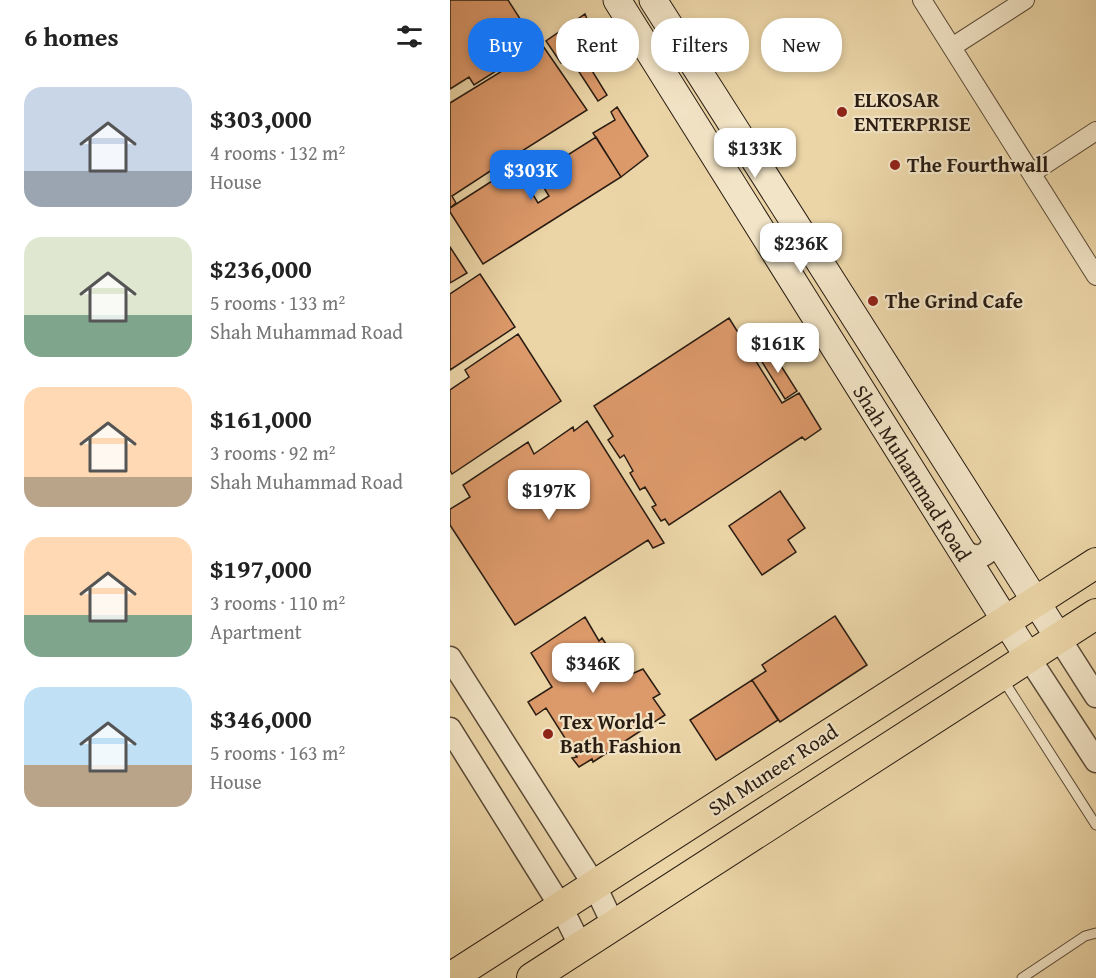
<!DOCTYPE html>
<meta charset="utf-8">
<style>
body{margin:0;font-family:"Gentium Book Plus",serif;background:#f2f2f2;color:#222;height:100vh;display:flex;flex-direction:column;font-size:22px;white-space:nowrap}
*{box-sizing:border-box;margin:0}
p{font-size:20px;color:#767676}
.icon{flex:none;width:33px;height:33px;fill:none;stroke:currentColor;stroke-width:2;stroke-linecap:round;stroke-linejoin:round}
.map{position:relative;flex:1;overflow:hidden}
.sheet{display:flex;flex-direction:column;background:#fff;width:450px}
.sheet>*{flex:none}
.hud{position:absolute;left:18px;top:18px;width:537px;height:54px;display:flex;gap:12px}
.price{position:absolute;translate:-50% -51px;padding:0 14px;border-radius:12px;background:#fff;color:#222;font-size:20px;line-height:39px;filter:drop-shadow(0 2px 3px #0008)}
.price::after{content:'';position:absolute;left:50%;top:36px;width:18px;height:14px;margin-left:-9px;background:inherit;clip-path:polygon(0 0,100% 0,50% 100%)}
.price.current{background:#1a73e8;color:#fff}
ul{padding:0;list-style:none}
li{display:flex;align-items:center;gap:18px;height:150px;padding:0 24px}
li span{display:grid;place-items:center;flex:none;width:168px;height:120px;border-radius:18px;color:#555}
li>.icon{margin-inline-start:auto}
span .icon{width:72px;height:72px;fill:#fffc;stroke-width:1}
li b{font-size:26px}
h2{display:flex;justify-content:space-between;align-items:center;height:72px;padding:0 24px;font-size:26px}
.pill{padding:0 21px;border-radius:24px;background:#fff;box-shadow:0 3px 9px #0003;font-size:21px;line-height:54px}
.pill.current{background:#1a73e8;color:#fff}
main{display:flex;flex:1;min-height:0}
.map>svg:first-child{display:block}
</style>
<main>
<section class="sheet">
<h2>6 homes<svg class="icon" aria-label="filters" viewBox="0 0 24 24"><path d="M4 7h16M4 17h16"/><circle cx="9" cy="7" r="2"/><circle cx="15" cy="17" r="2"/></svg></h2>
<ul>
<li><span style="background:linear-gradient(#c9d6e8 70%,#9aa5b1 0)"><svg class="icon" aria-label="home" viewBox="0 0 24 24"><path d="M3 11l9-7 9 7M6 9v11h12V9"/></svg></span><div><b>$303,000</b><p>4 rooms · 132 m²</p><p>House</p></div></li>
<li><span style="background:linear-gradient(#dfe7d0 65%,#7fa58c 0)"><svg class="icon" aria-label="home" viewBox="0 0 24 24"><path d="M3 11l9-7 9 7M6 9v11h12V9"/></svg></span><div><b>$236,000</b><p>5 rooms · 133 m²</p><p>Shah Muhammad Road</p></div></li>
<li><span style="background:linear-gradient(#ffd9b3 75%,#b9a48a 0)"><svg class="icon" aria-label="home" viewBox="0 0 24 24"><path d="M3 11l9-7 9 7M6 9v11h12V9"/></svg></span><div><b>$161,000</b><p>3 rooms · 92 m²</p><p>Shah Muhammad Road</p></div></li>
<li><span style="background:linear-gradient(#ffd9b3 65%,#7fa58c 0)"><svg class="icon" aria-label="home" viewBox="0 0 24 24"><path d="M3 11l9-7 9 7M6 9v11h12V9"/></svg></span><div><b>$197,000</b><p>3 rooms · 110 m²</p><p>Apartment</p></div></li>
<li><span style="background:linear-gradient(#bfe0f5 65%,#b9a48a 0)"><svg class="icon" aria-label="home" viewBox="0 0 24 24"><path d="M3 11l9-7 9 7M6 9v11h12V9"/></svg></span><div><b>$346,000</b><p>5 rooms · 163 m²</p><p>House</p></div></li>
</ul>
</section>
<div class="map">
<svg width="646" height="978" viewBox="0 0 646 978">
<rect width="100%" height="100%" fill="#ebd5a7"/>
<filter id="stains"><feTurbulence type="fractalNoise" baseFrequency=".00333" numOctaves="4"/><feColorMatrix values="0 0 0 0 .2 0 0 0 0 .09 0 0 0 0 .02 0 0 0 .5 -.17"/></filter>
<radialGradient id="worn" r=".72"><stop offset=".6" stop-color="#630" stop-opacity="0"/><stop offset="1" stop-color="#630" stop-opacity=".3"/></radialGradient>
<path fill="#dc996a" stroke="#291c12" stroke-width="1.5" d="M0 0H58L87 45 24 85 19 77 0 89Z
M135 14 142 31 125 43 157 95 148 101 120 58 111 63 96 41Z
M93 46 137 110 64 156 67 163 58 169 54 162 2 196 6 203 0 208V103Z
M167 107 198 156 171 177 143 133 165 120 161 112Z
M146 137 171 177 33 264 0 212V208L56 172 64 184 73 178 88 203 99 196 86 175Z
M0 247 17 273 0 283Z
M30 274 65 327 0 370V294Z
M279 318 332 403 349 393 371 429 355 440 352 437 219 525 215 519 211 521 202 507 206 505 195 487 190 490 180 473 183 471 174 455 170 458 158 440 163 436 144 406Z
M68 334 111 401 2 474 0 470V390L19 377 15 370Z
M321 350 347 391 335 399 309 357Z
M137 421 214 543 203 548 198 540 65 625 0 525V509L20 497 13 485 78 442 84 454 123 427 124 431Z
M330 491 355 528 338 540 346 552 312 575 279 526Z
M385 616 417 665 330 722 302 680 316 671 312 665Z
M135 617 149 641 152 638 177 676 193 669 210 694 203 698 215 715 143 762 142 759 129 767 122 758 127 757 96 708 86 715 78 702 102 687 81 653Z
M302 680 328 720 266 760 240 720Z"/>
<g fill="none" stroke-linecap="round" stroke-linejoin="round">
<g stroke="#5a4a37" stroke-width="11">
<path id="service" d="M552 678 646 825
M572 978 635 936 646 933"/>
</g>
<g stroke="#5a4a37" stroke-width="20">
<path id="minor" d="M472 0 646 276
M502 47 575 0
M582 173 646 131"/>
</g>
<g stroke="#5a4a37" stroke-width="25">
<path id="tertiary" d="M509 546C521 560 538 561 544 540L537 525
M609 638 646 696
M0 658 145 886 163 924
M579 658 646 761
M0 729 111 907 131 947"/>
</g>
<g stroke="#291c12" stroke-width="29">
<path id="secondary" d="M167 0 579 658
M203 0 609 638"/>
</g>
<g stroke="#291c12" stroke-width="32">
<path id="primary" d="M0 978 646 563
M82 978 646 614"/>
</g>
<use href="#service" stroke="#f2e4c6" stroke-width="9"/>
<use href="#minor" stroke="#f2e4c6" stroke-width="18"/>
<use href="#tertiary" stroke="#f2e4c6" stroke-width="22"/>
<use href="#secondary" stroke="#f2e4c6" stroke-width="27"/>
<use href="#primary" stroke="#ebd5a7" stroke-width="30"/>
</g>
<g fill="#8f2418" stroke="#f2e4c6" stroke-width="2">
<circle cx="392" cy="112" r="6"/>
<circle cx="445" cy="165" r="6"/>
<circle cx="423" cy="301" r="6"/>
<circle cx="98" cy="734" r="6"/>
</g>
<g text-anchor="middle" stroke-width="4.5" stroke-linejoin="round" paint-order="stroke">
<g font-size="21" font-weight="bold" fill="#291c12" stroke="#f2e4c6" text-anchor="start">
<text x="404" y="107">ELKOSAR<tspan x="404" dy="24">ENTERPRISE</tspan></text>
<text x="457" y="172">The Fourthwall</text>
<text x="435" y="308">The Grind Cafe</text>
<text x="110" y="729">Tex World -<tspan x="110" dy="24">Bath Fashion</tspan></text>
</g>
<g font-size="21" fill="#291c12" stroke="#f2e4c6">
<text transform="translate(462 473) rotate(58)" y="7">Shah Muhammad Road</text>
<text transform="translate(323 770) rotate(-33)" y="7">SM Muneer Road</text>
</g>
</g>
<rect width="100%" height="100%" filter="url(#stains)"/>
<rect width="100%" height="100%" fill="url(#worn)"/>
</svg>
<b class="price" style="left:305px;top:179px">$133K</b>
<b class="price current" style="left:81px;top:201px">$303K</b>
<b class="price" style="left:351px;top:274px">$236K</b>
<b class="price" style="left:328px;top:374px">$161K</b>
<b class="price" style="left:99px;top:521px">$197K</b>
<b class="price" style="left:143px;top:694px">$346K</b>
<div class="hud">
<a class="pill current">Buy</a>
<a class="pill">Rent</a>
<a class="pill">Filters</a>
<a class="pill">New</a>
</div>
</div>
</main>
